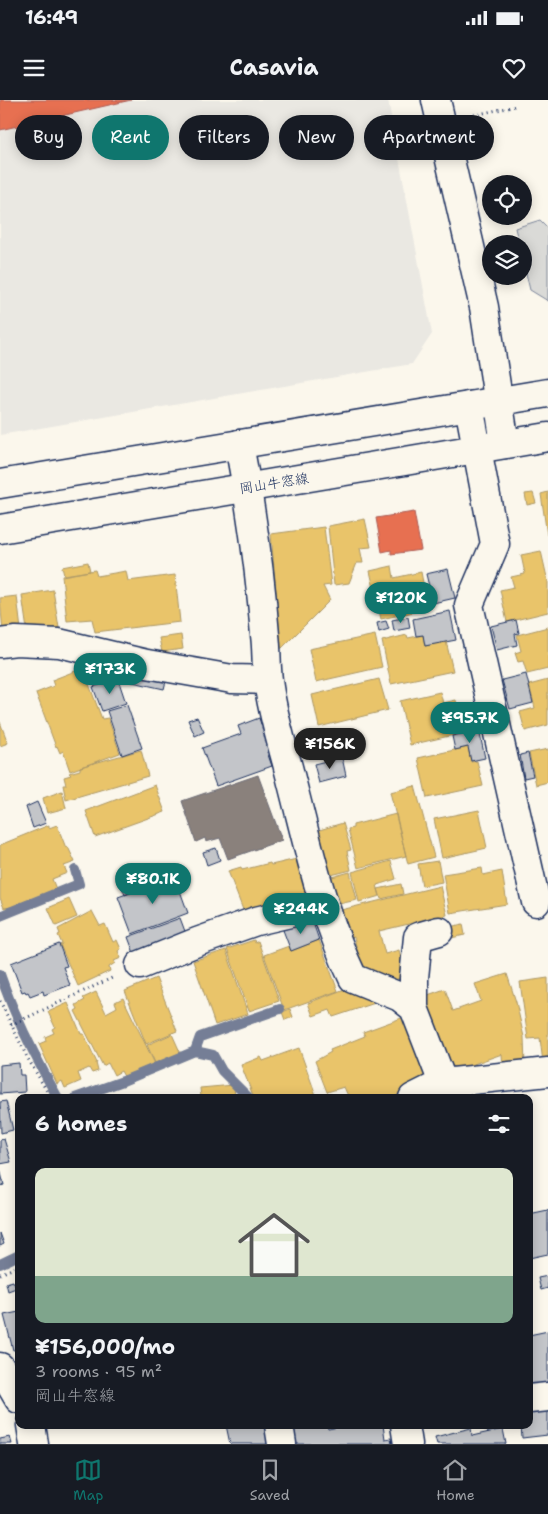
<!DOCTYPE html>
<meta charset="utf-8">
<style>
body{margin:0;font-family:"Shantell Sans","Klee One",sans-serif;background:#20242c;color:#f1f3f6;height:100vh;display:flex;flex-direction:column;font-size:19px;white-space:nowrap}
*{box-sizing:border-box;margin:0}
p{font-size:16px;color:#9ea1a6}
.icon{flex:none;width:28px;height:28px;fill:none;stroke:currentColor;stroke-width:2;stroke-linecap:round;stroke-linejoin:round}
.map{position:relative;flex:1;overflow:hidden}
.sheet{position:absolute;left:15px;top:994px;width:518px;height:335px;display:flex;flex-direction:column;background:#171b24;border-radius:10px;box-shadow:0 2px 12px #0003}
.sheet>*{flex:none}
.hud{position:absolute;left:15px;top:15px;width:519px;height:45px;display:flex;gap:10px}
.tools{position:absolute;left:482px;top:75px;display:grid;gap:10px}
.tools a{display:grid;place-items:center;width:50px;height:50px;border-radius:50%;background:#171b24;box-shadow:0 2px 12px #0003;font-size:25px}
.price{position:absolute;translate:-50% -42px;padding:0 11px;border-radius:18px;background:#0f766e;color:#fff;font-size:16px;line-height:32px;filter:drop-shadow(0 1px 2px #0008)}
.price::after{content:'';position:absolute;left:50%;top:30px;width:15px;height:11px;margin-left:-8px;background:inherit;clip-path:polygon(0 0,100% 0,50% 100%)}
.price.active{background:#222;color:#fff}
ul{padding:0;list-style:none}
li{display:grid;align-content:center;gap:10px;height:265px;padding:0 20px}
li span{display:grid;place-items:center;height:155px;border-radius:10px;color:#555}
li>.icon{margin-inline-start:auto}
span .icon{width:90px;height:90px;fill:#fffc;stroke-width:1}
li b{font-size:21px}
h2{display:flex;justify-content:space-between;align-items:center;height:60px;padding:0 20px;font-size:21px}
.tag{padding:0 18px;border-radius:22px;background:#171b24;box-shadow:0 2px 12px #0003;font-size:18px;line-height:45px}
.tag.active{background:#0f766e;color:#fff}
.status{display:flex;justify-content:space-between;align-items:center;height:35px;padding:0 25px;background:#171b24;direction:ltr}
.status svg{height:14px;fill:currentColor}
header{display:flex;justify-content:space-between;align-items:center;height:65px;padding:0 20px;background:#171b24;font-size:22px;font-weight:700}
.dock{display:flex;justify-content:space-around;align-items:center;height:70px;border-top:1px solid #363941;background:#171b24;font-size:14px;color:#9ea1a6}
.dock a{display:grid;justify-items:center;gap:2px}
.dock .active{color:#0f766e}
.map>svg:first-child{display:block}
</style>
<div class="status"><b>16:49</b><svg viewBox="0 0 49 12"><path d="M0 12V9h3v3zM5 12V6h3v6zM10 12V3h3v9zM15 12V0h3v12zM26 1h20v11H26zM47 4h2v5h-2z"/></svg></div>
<header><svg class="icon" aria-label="menu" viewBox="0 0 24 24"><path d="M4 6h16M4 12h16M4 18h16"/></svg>Casavia<svg class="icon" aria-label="heart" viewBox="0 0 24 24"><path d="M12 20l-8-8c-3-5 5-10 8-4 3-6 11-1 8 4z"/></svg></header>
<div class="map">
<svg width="548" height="1344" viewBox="0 0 548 1344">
<rect width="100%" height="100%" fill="#fbf7ec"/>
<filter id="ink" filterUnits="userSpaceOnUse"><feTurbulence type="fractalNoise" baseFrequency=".02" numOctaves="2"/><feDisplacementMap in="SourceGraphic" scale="10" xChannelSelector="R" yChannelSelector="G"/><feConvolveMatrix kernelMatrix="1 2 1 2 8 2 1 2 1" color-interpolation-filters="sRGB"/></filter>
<g filter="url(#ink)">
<path fill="#eae8e2" d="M0 0H388L432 234 412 264 0 335Z"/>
<path fill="#dadad7" stroke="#7a849a" d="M540 120 548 128V201L530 190 524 165V144H519L515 128Z"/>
<path fill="#e9c46a" stroke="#ab9766" d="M548 392V435H547L541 394Z
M533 393 536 403 527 405 525 394Z
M365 419 371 447 360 448 363 463H357L349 483 334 485 328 426Z
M324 427 331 485 323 486 330 500 281 549 271 434Z
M541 451 548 482V512L507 522 500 490 514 487 511 477 525 474 521 455Z
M88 462 90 471 64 475 62 467Z
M392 466 394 478 421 472 428 509 381 519 370 471Z
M95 470 97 476 126 471 128 481 175 475 180 522 95 532 92 519 67 521 62 476Z
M53 490 59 528 27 530 22 495Z
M17 496 21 530 3 533 0 498Z
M548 527V569L527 574 523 561 518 562 515 553 521 551 517 535Z
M181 535 183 549 162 552 159 538Z
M375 535 382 567 316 582 309 549Z
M407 535 408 538 423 535 425 546 446 541 453 571 391 584 382 541Z
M83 568 102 619 108 618 120 653 70 671 63 651 60 653 57 646 56 647 36 593 54 586 52 580Z
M379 579 388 610 319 627 312 595Z
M548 580V625L525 631 520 612 535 608 529 585Z
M440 592 443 603 456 600 458 610 466 608 471 631 410 645 400 601Z
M0 622 8 643 0 646Z
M335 629 339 649 314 655 309 636Z
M468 647 471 662 477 661 483 686 427 698 418 658Z
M548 649V682L536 685 529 653Z
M141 650 148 676 66 700 63 685H66L64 677 71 675 69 673 80 670V667Z
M155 685 165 712 95 737 86 711Z
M415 686 434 757 408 764 390 692Z
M62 691 66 708 47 713 43 698Z
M479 710 487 748 442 758 434 719Z
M396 714 406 756 358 768 348 729 353 728V725Z
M343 723 351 750 347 751 351 770 327 776 316 731Z
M49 725V728L57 725 66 748 68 747 75 762 64 766 67 773 52 779 56 789 11 807 4 808 0 798V745Z
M301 758 311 797 245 815 228 771 241 767 242 770 270 763 271 765Z
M391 761 396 779 377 785 380 796 359 802 352 772Z
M438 761 442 782 422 786 418 764Z
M482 768 483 775 502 771 507 804 450 813 443 774Z
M350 772 357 800 334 805 328 778Z
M401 784 403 794 381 799 378 789Z
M440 786 447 815 379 831 385 854 399 850 406 877 389 881 387 875 373 878 371 869 362 872 354 837 347 839 341 810Z
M69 799 77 817 56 826 48 808Z
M92 811 100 826 105 824 113 842 117 840 121 849 118 851 121 858 114 861 115 863 109 867 110 871 78 886 60 845 62 844 58 835 60 834 58 829Z
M463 824 465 835 451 838 449 827Z
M254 840 255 843 258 841 279 901 249 911 227 849Z
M319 840 338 891 284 910 264 855 289 846 291 851Z
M226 850 248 914 215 925 193 861Z
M507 874 516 902 524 937 525 966 503 969 502 954 448 973 422 897 445 889 453 911 481 901 475 884Z
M156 878 177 931 146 944 125 891Z
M548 878V962L543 963 540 938 528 939 520 882Z
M350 887 375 903 333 917 330 910 313 916 308 903Z
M96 892 106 913 117 907 115 902 123 898 156 966 126 980 121 971 114 975 108 963 103 966 75 911 78 909 76 905 85 900 83 898Z
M68 903 81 934H84L97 963H96L98 971 92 973 89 968 78 973 81 981 65 988 62 981 57 984 39 944 46 941 45 937 54 933 52 929 55 927 48 912Z
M290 909 293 917 285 920 282 912Z
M407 916 432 976 392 998H352L350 995 348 996 344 987 327 992 315 961 331 952 330 950 365 936 363 932Z
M172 934 181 954 156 965 147 945Z
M299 948 317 998H254L241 965 261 957 263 961Z
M234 985 235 998H201L200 988Z
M19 1262V1271L14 1272 11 1263Z"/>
<path fill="#e76f51" stroke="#aa5c55" d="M0 0H131L0 30Z
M414 412 421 450 391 454V450L382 452 376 418Z"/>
<path fill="#8a817c" stroke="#696873" d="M258 675 282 740 228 759 220 738 206 742 205 738 196 742 182 701Z"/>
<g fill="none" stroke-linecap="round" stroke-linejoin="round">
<path stroke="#747e96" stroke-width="10" d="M0 816 79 784 75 770
M0 874C15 918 35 957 58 998
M195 951 200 937 280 909
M75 998 123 981 195 951 213 955 222 971 249 998
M0 1164 19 1155"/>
</g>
<path fill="#c3c5c9" stroke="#1b2f5e" d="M448 469 455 498 433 503 426 474Z
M450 511 456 540 425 546 423 535 416 536 413 519Z
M408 517 410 528 394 531 392 520Z
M516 520 519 533 515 534 517 545 497 550 491 526Z
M386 521 389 529 379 532 377 523Z
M129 573 166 581 164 589 128 581Z
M526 574 533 603 510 609 502 580Z
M118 579 126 603 102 611 93 587Z
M127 605 142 648 122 655 107 611Z
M197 617 204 632 195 636 188 620Z
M259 618 261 624 263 623 273 650 267 652 272 666 216 686 202 648 241 634 238 626Z
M479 630 485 658 471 661 468 647 455 650 452 636Z
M528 653 533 676 524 678 520 655Z
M342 657 346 676 319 683 314 664Z
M37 702 46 723 33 728 26 707Z
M216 748 220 760 207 765 203 752Z
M164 765 169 778 125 795 120 782Z
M175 777 188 813 132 834 118 797Z
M180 818 186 834 134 853 128 837Z
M312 820 319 840 291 851 283 830Z
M59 844 67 866 63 867 70 885 44 895 43 891 30 896 28 892 26 893 25 891 22 892 11 863Z
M19 963 20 975H24L25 992 0 994V965Z
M480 991 481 998H461L460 995Z
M6 1001 13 1030 1 1033 0 1002Z
M4 1039 11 1062 0 1064V1040Z
M529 1043 532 1060H529Z
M0 1069 4 1085 0 1086Z
M548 1110V1154L529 1158V1114Z
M0 1133 4 1144 0 1146Z
M548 1176V1188L541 1190 538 1178Z
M13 1181 16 1188 8 1191 6 1183Z
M19 1212V1249L13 1250 4 1215Z
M548 1231V1284L529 1288V1251L531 1250 529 1235Z
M548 1306V1335L522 1338 521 1325H529V1308Z
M226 1325H267L272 1344H230Z
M287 1325H327L328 1329 349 1325H383L385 1339 391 1338 392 1344H290Z
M471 1328 472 1336 503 1329 506 1344H437L435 1337Z
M10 1337 12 1344H0V1339Z"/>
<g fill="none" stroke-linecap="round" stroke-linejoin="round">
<g stroke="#1b2f5e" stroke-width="31">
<path id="street" d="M436 0 484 207 505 344
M469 306 495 444 469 505 536 802
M239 344C251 407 260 471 265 535 267 550 266 565 268 580 272 615 284 649 292 683 309 749 323 816 353 878L400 897 414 908 443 983
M0 543 16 541 59 543 147 564 232 579 268 580
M140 865 197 842 256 821 324 805
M414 908V878L418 837 439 831
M413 998 443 983 548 972
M0 1267 19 1299
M529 1299 548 1297
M31 1325 34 1344
M279 1325 282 1344
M405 1325 408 1344"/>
</g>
<g stroke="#1b2f5e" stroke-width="31">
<path id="primary" d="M0 384 548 293
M0 429 548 337"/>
</g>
<path stroke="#1b2f5e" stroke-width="3" stroke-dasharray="1 4" stroke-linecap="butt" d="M474 15 516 6
M0 901 27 957 51 998
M11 925 112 878
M0 1174 19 1166"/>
<use href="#street" stroke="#fbf7ec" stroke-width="28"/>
<use href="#primary" stroke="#fbf7ec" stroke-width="28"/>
</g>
</g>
<g text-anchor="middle" stroke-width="5" stroke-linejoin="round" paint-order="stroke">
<g font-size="14" fill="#1b2f5e" stroke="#fbf7ec">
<text transform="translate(274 383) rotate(-9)" y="5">岡山牛窓線</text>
</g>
</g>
</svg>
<div class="tools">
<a><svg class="icon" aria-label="locate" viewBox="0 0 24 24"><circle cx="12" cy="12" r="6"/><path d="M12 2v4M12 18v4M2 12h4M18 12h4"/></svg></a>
<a><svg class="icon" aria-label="layers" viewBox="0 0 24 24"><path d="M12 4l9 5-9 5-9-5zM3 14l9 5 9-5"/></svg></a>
</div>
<b class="price" style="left:401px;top:524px">¥120K</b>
<b class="price" style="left:110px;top:595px">¥173K</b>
<b class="price" style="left:470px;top:644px">¥95.7K</b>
<b class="price active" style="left:330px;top:670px">¥156K</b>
<b class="price" style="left:153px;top:805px">¥80.1K</b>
<b class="price" style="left:301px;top:835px">¥244K</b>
<div class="hud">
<a class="tag">Buy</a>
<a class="tag active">Rent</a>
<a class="tag">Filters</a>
<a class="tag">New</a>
<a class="tag">Apartment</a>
</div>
<section class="sheet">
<h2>6 homes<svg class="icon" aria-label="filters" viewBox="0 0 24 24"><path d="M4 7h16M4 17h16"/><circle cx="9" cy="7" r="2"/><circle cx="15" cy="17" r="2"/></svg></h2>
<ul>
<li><span style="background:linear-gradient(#dfe7d0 70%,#7fa58c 0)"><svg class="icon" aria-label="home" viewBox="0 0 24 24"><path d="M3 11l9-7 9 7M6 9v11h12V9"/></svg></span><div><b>¥156,000/mo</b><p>3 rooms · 95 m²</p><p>岡山牛窓線</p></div></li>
</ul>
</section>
</div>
<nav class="dock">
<a class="active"><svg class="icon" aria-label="map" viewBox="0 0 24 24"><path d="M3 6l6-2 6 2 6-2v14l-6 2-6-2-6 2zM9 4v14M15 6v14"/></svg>Map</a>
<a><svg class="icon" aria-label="saved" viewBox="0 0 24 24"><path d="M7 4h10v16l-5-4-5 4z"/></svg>Saved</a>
<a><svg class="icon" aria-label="home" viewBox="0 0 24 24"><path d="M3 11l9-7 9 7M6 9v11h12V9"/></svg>Home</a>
</nav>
